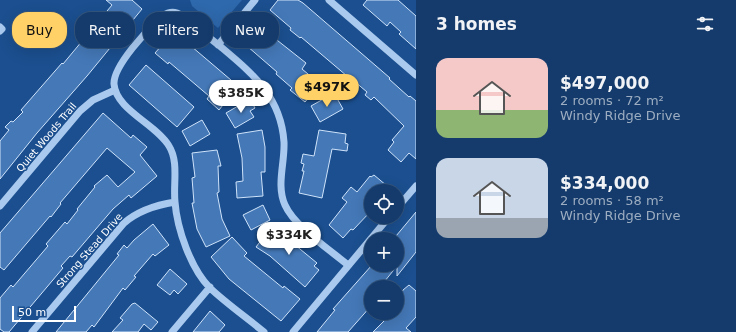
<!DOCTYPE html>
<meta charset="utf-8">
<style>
body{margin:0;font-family:"DejaVu Sans",sans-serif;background:#214673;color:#f1f3f6;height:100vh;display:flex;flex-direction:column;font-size:15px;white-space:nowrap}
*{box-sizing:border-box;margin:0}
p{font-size:13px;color:#9dadc1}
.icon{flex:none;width:22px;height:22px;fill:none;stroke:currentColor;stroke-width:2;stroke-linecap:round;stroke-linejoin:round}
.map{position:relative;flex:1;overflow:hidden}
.drawer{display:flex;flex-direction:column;background:#143b6b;width:320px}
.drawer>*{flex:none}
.banner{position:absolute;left:12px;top:12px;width:344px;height:36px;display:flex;gap:8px}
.controls{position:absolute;left:364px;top:184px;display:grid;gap:8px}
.controls a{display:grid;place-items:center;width:40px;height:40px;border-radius:50%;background:#143b6b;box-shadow:0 4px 16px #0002,0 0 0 1px #33557e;font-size:20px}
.scale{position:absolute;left:12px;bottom:10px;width:64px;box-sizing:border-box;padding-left:4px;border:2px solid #fff;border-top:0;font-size:11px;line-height:14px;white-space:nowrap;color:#fff;-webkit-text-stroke:3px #1b4f8f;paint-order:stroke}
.price{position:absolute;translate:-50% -34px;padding:0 9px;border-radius:14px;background:#fff;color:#222;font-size:13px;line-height:26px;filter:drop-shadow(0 1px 2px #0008)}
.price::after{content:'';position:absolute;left:50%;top:24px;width:12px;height:9px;margin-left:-6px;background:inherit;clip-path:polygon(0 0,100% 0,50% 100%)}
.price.active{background:#ffd166;color:#111}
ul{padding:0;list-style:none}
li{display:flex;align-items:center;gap:12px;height:100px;padding:0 20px}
li span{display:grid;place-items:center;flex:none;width:112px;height:80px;border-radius:12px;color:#555}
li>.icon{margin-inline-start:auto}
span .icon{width:48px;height:48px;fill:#fffc;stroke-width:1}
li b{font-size:17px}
h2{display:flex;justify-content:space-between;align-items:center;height:48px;padding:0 20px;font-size:17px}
.tag{padding:0 14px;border-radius:16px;background:#143b6b;box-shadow:0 4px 16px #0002,0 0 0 1px #33557e;font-size:14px;line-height:36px}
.tag.active{background:#ffd166;color:#111}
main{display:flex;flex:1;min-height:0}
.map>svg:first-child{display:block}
</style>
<main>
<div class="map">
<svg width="416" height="332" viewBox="0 0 416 332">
<rect width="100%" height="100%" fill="#1b4f8f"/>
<path fill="#2e69ad" d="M190 0H242L218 28 192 6Z"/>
<path fill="#4478b7" stroke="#cfe3fa" d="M106 0H132L142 9 87 76 37 133 0 179V141L9 130 5 127 11 121 13 122 23 112 21 110 62 63 63 64 112 5Z
M278 0H298L303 3 390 78 389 79 409 97 410 96 416 101V159L409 153 401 162 388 150 394 142 392 140 404 126 374 97 371 100 365 95 367 92 354 81V82L301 37 300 38 290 30 291 28 270 10Z
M367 0H398L416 16V49L399 34 401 32 390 22 387 26 363 5Z
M258 19 270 30 268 33 306 63 302 69 320 84 305 102 290 90 292 88 276 74 277 72 240 40Z
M178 35 238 86 219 110 207 99 209 96 169 62 168 64 155 53 170 36 174 39Z
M146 65 194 107 177 127 129 85Z
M334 93 343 109 320 122 311 106Z
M250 99 255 108 250 111 254 117 235 128 226 113Z
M103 113 131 138 133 135 147 147 140 155 157 176 131 198 129 195 113 209 72 257 70 256 61 266 63 268 9 332H4L0 329V298L11 285 13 287 48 246 46 244 65 222 67 224 78 210 77 209 95 187 94 186 107 175 118 187 135 172 107 148 60 203 61 204 51 217 50 216 4 270 0 267V233Z
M202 120 210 134 190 146 182 131Z
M262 130 265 147V172H261L263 196 237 198 236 182 243 181 242 158 237 134Z
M319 130 346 134 345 143 348 144 347 151 332 149 322 198 299 193 304 171H302L304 164 301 163 303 154 314 156Z
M217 150 221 166H218L219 192 217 193 222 219 230 236 206 247 197 229 192 203H194L192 178 195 177 192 153Z
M374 175 393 191H371V211L353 230 351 229 343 238 329 225 347 202 342 198 351 187 357 192 370 176 371 177Z
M263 205 270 220 251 230 243 215Z
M416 212V252L397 276V266L380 287H371V306L348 332H317L335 310 333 309 372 265H397L398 238 396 236Z
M153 224 169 245 155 256 153 254 134 276 136 277 125 290 123 288 94 327 92 325 86 332H56L119 255 117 254 124 245 127 248 134 240Z
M272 226 317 263 314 266 319 270 305 287 270 256 256 247Z
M232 237 247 253 244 256 283 288 284 286 300 299 281 321 229 279 211 257Z
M170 269 187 284 178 294 174 290 170 295 157 285Z
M409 285 416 291V317L406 328 411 332H373L392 313H397V303L402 297 400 296 403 290Z
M135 303 158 322 151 330 144 324 138 332H112L123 320 120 318 132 304Z
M210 311 225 325 219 332H193Z"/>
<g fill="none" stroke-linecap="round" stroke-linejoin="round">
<path stroke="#a9c9ee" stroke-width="7" d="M329 0 416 75
M0 27 2 29 0 31
M218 45 255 0
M0 206 80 111 93 100 115 90
M397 208 416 186
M32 332 124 223C139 210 156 205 175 202
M172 332 210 287
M264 332C246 317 227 304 210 288 191 269 177 229 175 202 173 184 179 162 169 146 156 124 116 110 114 84 113 66 148 29 162 16 170 11 175 11 183 16 196 26 208 37 221 47 253 74 281 97 284 142 285 163 276 185 285 205 294 226 330 250 348 265
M293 332 389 217"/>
</g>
<g text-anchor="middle" stroke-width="3" stroke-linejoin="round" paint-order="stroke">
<g font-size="10" fill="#fff" stroke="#1b4f8f">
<text transform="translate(46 137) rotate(-50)" y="4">Quiet Woods Trail</text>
<text transform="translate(89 250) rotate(-49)" y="4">Strong Stead Drive</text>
</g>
</g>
</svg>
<div class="controls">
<a><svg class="icon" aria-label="locate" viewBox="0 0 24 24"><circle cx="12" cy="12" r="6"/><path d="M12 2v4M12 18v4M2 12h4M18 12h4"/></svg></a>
<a>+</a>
<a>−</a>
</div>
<div class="scale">50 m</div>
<b class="price active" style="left:327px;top:108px">$497K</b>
<b class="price" style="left:241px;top:114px">$385K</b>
<b class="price" style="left:289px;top:256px">$334K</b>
<div class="banner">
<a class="tag active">Buy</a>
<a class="tag">Rent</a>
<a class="tag">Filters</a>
<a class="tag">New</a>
</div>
</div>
<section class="drawer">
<h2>3 homes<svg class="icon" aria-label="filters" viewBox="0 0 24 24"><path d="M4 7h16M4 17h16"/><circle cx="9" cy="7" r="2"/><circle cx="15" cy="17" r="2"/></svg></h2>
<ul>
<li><span style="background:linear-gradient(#f6c9c9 65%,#8fb573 0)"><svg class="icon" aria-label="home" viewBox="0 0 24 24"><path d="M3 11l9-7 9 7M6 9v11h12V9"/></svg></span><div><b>$497,000</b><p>2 rooms · 72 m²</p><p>Windy Ridge Drive</p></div></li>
<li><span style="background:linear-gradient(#c9d6e8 75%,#9aa5b1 0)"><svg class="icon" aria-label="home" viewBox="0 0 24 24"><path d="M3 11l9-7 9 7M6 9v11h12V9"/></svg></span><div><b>$334,000</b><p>2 rooms · 58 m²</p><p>Windy Ridge Drive</p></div></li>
</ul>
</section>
</main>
